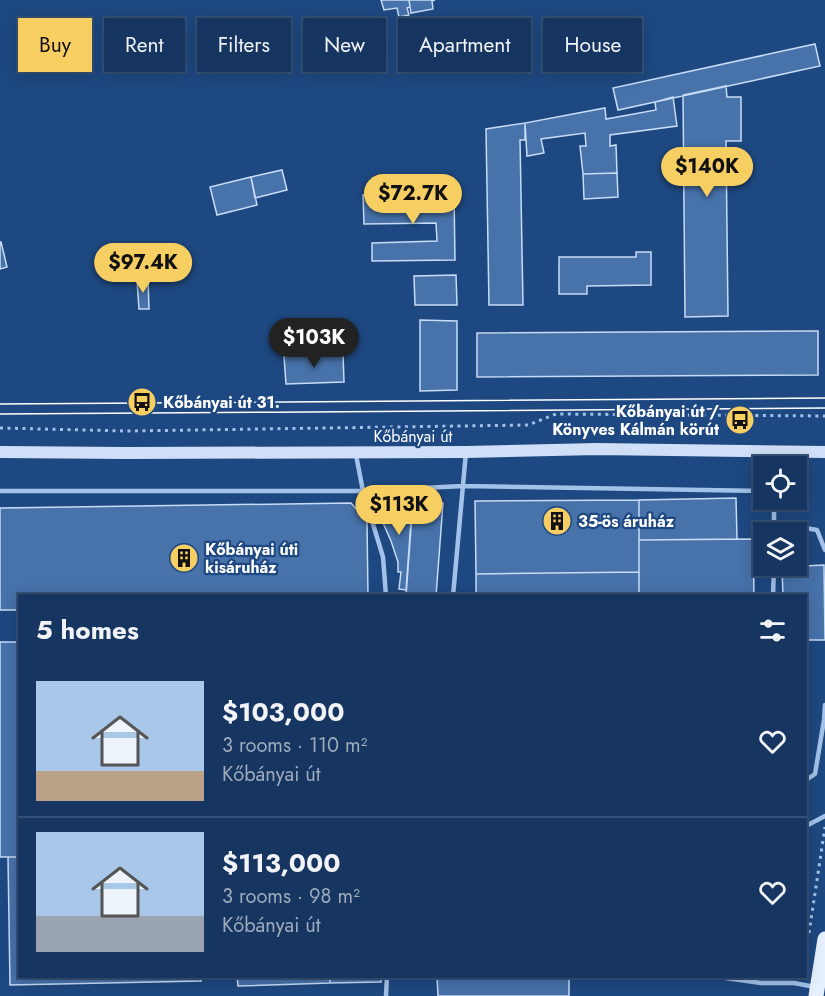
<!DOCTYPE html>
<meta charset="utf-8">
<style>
body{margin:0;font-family:Jost,sans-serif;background:#1f3e67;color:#f1f3f6;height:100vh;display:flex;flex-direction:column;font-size:22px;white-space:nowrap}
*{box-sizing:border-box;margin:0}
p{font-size:20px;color:#9eabbd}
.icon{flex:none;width:33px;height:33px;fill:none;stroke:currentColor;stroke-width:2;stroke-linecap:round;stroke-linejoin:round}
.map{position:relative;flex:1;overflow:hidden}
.details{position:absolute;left:18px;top:594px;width:789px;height:384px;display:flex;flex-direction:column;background:#163661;border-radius:0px;box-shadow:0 3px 15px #0003,0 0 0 2px #355076}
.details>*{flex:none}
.top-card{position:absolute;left:18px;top:18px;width:789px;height:54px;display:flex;gap:12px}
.controls{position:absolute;left:753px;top:456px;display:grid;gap:12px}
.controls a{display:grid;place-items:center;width:54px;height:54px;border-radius:0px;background:#163661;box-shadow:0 3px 15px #0003,0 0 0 2px #355076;font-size:30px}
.price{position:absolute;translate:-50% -51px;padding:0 14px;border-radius:21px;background:#f7ce62;color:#111;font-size:20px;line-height:39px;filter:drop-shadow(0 2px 3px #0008)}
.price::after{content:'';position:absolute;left:50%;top:36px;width:18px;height:14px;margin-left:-9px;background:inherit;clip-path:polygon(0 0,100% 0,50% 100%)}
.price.selected{background:#222;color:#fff}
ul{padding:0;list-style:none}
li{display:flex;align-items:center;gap:18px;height:150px;padding:0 18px}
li+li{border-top:2px solid #355076}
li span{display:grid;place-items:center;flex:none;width:168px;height:120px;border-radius:0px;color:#555}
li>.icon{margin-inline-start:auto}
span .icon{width:72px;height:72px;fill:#fffc;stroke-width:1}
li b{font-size:26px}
h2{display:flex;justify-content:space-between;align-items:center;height:72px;padding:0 18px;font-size:26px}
.tag{padding:0 21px;border-radius:0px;background:#163661;box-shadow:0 3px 15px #0003,0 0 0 2px #355076;font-size:21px;line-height:54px}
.tag.selected{background:#f7ce62;color:#111}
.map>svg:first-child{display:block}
</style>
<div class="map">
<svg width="825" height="996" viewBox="0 0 825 996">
<rect width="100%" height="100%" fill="#1e4881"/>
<path fill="#4772aa" stroke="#c7dcf7" stroke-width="1.5" d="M381 0H409L410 7 407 8 409 15 399 17 397 8 384 10Z
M409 0H435L432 1 433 9 411 13Z
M815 44 820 66 618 110 613 88Z
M726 86 727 97H741V141H726L728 316 685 317 683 95Z
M673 97 677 126 610 135V146L616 145 617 173 583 174 580 146H586L585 133 541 139 544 153 527 156 525 123 605 108 606 119 656 110 655 102Z
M525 123V140H520L523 305H489L486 129Z
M282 170 287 190 255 198 251 177Z
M617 173 618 197 584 199 583 174Z
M251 177 257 205 217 215 210 187Z
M454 193 455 260 372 261V243L437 241 436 223 364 224 363 195Z
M0 242H1L7 267 0 269Z
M636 252H651V285L587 286V294H559V257H636Z
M456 275 457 305H415L414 276Z
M148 279 149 309H139L137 280Z
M420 320 457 321V390L420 391Z
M812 331H818V375L477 377V333Z
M343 353 344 382 286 384 284 356Z
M736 498 737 539 639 540V500Z
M639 500V572L476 574 475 501Z
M413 501 443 503 436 596H406Z
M351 503 367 521 368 596H20V610H0V508Z
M376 507H412L406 590 399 589 401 572H398V562L391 541Z
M753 539 754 596H639V540Z
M824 565 825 640H806V596H783L782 567Z
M639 572V596H476V574Z
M0 642H20V857H0Z
M8 857H20V976H201V981L10 985Z
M237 976H330V983L238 986Z
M330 976H381V982L330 983Z
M437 976H569V996H438Z
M594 976H647V977L594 978Z"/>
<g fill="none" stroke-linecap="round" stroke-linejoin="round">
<path stroke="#a3c2e9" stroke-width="3" stroke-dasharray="3 4.5" stroke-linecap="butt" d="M0 428 127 431 528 425 556 414 825 416
M809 933 825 827"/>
<path stroke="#a3c2e9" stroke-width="4.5" d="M356 455 363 491 383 557 386 596
M774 466V452
M0 491H363L463 486 764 491
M774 529 805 528 817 530 825 550
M774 532V500
M453 596 466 452
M773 596 774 566
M806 780 815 774 824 720 825 705
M806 826 825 816
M712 976 761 983H794L815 987
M386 996 387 976"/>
<path stroke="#cedff7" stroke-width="12" d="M0 452 127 453 466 452 597 449 825 452"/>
<path stroke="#e6effe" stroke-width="15" d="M816 996 825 939"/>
<path stroke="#fff" stroke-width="1.5" d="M0 404 825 398
M0 414C275 412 550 411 825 408"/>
</g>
<defs>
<g id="bus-disc" transform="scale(1.5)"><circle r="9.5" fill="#f7ce62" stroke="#1e4881"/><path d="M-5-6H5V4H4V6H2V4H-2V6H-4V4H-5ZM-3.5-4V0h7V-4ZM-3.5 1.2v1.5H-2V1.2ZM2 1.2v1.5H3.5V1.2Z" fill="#111"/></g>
<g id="building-disc" transform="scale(1.5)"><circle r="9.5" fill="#f7ce62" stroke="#1e4881"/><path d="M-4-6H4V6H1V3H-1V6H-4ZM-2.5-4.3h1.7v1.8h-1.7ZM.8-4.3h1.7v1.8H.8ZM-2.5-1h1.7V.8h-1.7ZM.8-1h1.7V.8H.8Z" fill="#111"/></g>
</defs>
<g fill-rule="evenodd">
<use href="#bus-disc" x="142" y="402"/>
<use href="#bus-disc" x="740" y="420"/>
<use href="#building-disc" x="557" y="521"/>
<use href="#building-disc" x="184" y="558"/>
</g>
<g text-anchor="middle" stroke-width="4.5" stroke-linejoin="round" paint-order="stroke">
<g font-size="16" font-weight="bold" fill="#fff" stroke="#1e4881" text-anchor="start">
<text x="163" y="408">Kőbányai út 31.</text>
<text x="719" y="417" text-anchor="end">Kőbányai út /<tspan x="719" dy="18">Könyves Kálmán körút</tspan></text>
<text x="578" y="527">35-ös áruház</text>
<text x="205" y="555">Kőbányai úti<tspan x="205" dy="18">kisáruház</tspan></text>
</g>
<g font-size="16" fill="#fff" stroke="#1e4881">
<text x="413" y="442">Kőbányai út</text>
</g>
</g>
</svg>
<div class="controls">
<a><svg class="icon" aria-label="locate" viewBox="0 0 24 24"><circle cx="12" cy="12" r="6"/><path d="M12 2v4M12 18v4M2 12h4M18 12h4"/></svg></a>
<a><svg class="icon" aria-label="layers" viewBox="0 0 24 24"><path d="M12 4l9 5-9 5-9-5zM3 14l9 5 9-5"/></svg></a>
</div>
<b class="price" style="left:707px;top:198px">$140K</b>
<b class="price" style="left:413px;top:225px">$72.7K</b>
<b class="price" style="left:143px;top:294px">$97.4K</b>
<b class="price selected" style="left:314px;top:369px">$103K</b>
<b class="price" style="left:399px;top:536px">$113K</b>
<div class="top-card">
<a class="tag selected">Buy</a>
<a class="tag">Rent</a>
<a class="tag">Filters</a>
<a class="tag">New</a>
<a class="tag">Apartment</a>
<a class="tag">House</a>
</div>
<section class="details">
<h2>5 homes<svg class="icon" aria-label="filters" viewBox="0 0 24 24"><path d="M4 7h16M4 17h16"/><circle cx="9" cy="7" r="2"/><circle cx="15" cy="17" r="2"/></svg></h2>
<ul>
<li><span style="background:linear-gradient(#a9c7e8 75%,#b9a48a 0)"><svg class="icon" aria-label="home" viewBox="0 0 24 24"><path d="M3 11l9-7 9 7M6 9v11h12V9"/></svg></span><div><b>$103,000</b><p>3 rooms · 110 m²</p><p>Kőbányai út</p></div><svg class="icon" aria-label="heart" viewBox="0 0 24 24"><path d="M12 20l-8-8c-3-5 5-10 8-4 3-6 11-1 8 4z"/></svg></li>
<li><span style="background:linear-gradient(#a9c7e8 70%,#9aa5b1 0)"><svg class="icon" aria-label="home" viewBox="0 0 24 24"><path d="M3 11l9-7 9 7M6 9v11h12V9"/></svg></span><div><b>$113,000</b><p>3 rooms · 98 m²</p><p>Kőbányai út</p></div><svg class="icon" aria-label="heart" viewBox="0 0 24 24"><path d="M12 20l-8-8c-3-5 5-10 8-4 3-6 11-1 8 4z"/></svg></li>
</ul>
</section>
</div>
